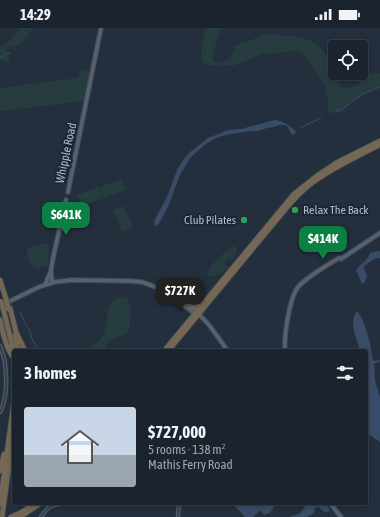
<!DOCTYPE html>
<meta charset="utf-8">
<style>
body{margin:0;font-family:"Asap Condensed",sans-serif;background:#282f3a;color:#f1f3f6;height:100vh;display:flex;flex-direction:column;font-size:15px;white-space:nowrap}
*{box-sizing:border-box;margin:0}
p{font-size:13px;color:#a0a4aa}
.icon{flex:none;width:22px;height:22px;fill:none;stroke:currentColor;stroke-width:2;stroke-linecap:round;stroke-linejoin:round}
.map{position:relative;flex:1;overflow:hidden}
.panel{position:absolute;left:12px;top:321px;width:356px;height:156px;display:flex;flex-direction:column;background:#1b232e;border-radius:4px;box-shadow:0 2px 6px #0003,0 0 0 1px #39404a}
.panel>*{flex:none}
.controls{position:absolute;left:328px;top:12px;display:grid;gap:8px}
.controls a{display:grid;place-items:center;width:40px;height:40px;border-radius:4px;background:#1b232e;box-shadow:0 2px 6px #0003,0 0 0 1px #39404a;font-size:20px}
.price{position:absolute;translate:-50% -34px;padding:0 9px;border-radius:8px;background:#0b8043;color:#fff;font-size:13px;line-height:26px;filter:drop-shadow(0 1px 2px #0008)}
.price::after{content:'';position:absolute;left:50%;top:24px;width:12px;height:9px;margin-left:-6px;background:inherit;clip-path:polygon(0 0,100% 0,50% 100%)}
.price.on{background:#222;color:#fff}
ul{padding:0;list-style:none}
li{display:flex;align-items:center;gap:12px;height:100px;padding:0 12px}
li+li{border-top:1px solid #39404a}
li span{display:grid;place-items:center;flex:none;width:112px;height:80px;border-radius:4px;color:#555}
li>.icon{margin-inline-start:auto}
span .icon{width:48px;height:48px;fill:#fffc;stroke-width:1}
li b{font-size:17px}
h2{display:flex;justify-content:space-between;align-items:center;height:48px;padding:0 12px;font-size:17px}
.status{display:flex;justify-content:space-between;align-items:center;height:28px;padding:0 20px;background:#1b232e;direction:ltr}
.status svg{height:11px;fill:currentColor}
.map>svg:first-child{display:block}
</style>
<div class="status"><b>14:29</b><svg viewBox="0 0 49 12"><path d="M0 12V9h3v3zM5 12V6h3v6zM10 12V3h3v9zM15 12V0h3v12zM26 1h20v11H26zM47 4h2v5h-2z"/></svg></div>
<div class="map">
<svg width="380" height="489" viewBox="0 0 380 489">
<rect width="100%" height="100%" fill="#242f3e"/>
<path fill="#263c3f" d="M20 0H33C27 8 19 22 8 18L6 20 10 33 7 35 0 32V19L6 17Z
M205 0H223L220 3C218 11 211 26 213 34H220L219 38 209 37 204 35C198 24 204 11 205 0Z
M265 6 299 9 309 12 315 16 322 22 329 30 333 40 343 61H345L359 56 364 49 372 45 377 46 380 45V59L357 70 340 84 329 85C329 82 327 80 328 78 328 74 328 71 328 68L326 67V58L302 25 292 23 276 25H265L232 38 221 37 223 34 229 31 235 22 233 20V19L239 16 245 15Z
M81 42 90 44 84 73 0 83V60L78 50Z
M122 151 126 162 104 170 100 159Z
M99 159 103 170 81 178 77 167Z
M124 178 133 200 122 204 113 182Z
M46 215 49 217 48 238C45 238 41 240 38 240 28 238 27 228 27 220Z
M234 218 237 221 235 228 231 233 228 231 224 236 229 240C224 244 216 248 209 249 209 248 208 247 208 246 208 238 228 221 234 218Z
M119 269H126L129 274 131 282 129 302 127 305 111 312 106 317 108 323H87C93 318 101 312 104 305 110 292 103 276 119 269Z"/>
<path fill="#394c67" d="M275 92C283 93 286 96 291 99 293 101 295 102 296 104L294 107H292L287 98 284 97H279L274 99 267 100 258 103H250L225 107 214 111 206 116 191 129 180 147 168 179 158 197 155 198 154 193 167 169 177 142 183 132 190 124 208 110 228 102 241 101Z
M380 223V230L374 231 364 238V241L367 247 365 254 362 256 356 242C361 235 368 233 370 225Z
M357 283 362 290 366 301 370 315 373 332 375 333 380 332V333L374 336 375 353 380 369V414L366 405V360L369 354 366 342V323H360C357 311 348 294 357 283Z
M232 475H272L274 479 270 485 264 487 262 485 261 482 253 489H245Z
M308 475H325L330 482 326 485 318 479 315 480 314 485 307 489H289L299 486Z"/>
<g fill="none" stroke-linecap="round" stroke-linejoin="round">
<path stroke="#394c67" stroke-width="1" d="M0 29 3 28 5 26 10 25
M336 83 341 82 363 66 380 59
M300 100 321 90
M20 284 24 293 30 303 32 311 39 323
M13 427 14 426"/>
<g stroke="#565f6c" stroke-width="4.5">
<path id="minor" d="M0 318C2 324 5 330 5 337 7 350 7 372 0 384
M41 489C49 476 54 477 67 475
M178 489 179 475"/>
</g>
<g stroke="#414a57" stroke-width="5.5">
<path id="major" d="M68 164 101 0
M341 231 380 205
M52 255 51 242 53 230 66 172
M45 257 50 245
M172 268 194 285 197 286
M0 278 39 259 55 254 72 252 131 253 142 254 158 260 172 268 180 271 193 280
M197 284 209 297 228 323
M285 323C284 308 289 271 298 259 308 248 326 238 339 230H342
M330 475 341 489"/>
</g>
<g stroke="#434c59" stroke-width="6">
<path id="highway" d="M0 252 6 271
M191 279 196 280 199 278
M10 280 16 304 25 323
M4 284 11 312 14 330
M0 292C3 305 5 317 12 328
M15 307 18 323
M164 323 294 166 318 147 336 135 380 113
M168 323 288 178C294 171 301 164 308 158 329 141 355 130 379 117
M0 443 4 426
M0 476 14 373
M2 489 14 402
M11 489 22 484 36 475
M20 489 41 475"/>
</g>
<use href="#minor" stroke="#38414e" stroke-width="2.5"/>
<use href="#major" stroke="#56606e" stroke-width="3.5"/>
<use href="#highway" stroke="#746855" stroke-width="4.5"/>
<g stroke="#434c59" stroke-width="6" stroke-linecap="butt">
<path id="highway-bridge" d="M6 271 8 281
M1 273 4 284"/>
</g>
<use href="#highway-bridge" stroke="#746855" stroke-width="4.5"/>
</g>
<g fill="#2e9e5b" stroke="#1d2633" stroke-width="1.5">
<circle cx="295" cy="182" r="4"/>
<circle cx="244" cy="192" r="4"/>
</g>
<g text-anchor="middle" stroke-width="4" stroke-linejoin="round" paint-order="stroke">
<g font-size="12" fill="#b4bcc9" stroke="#1d2633">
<text transform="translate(66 125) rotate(-78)" y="4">Whipple Road</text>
</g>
<g font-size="12" fill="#b4bcc9" stroke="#1d2633" text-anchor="start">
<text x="303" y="186">Relax The Back</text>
<text x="236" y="196" text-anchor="end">Club Pilates</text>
</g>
</g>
</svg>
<div class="controls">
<a><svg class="icon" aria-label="locate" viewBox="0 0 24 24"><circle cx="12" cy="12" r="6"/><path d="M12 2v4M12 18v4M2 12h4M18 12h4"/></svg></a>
</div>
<b class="price" style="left:66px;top:208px">$641K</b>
<b class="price" style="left:323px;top:232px">$414K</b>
<b class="price on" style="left:180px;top:284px">$727K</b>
<section class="panel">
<h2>3 homes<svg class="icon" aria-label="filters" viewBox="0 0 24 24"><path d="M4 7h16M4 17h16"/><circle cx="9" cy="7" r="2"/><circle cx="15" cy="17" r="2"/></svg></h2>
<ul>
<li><span style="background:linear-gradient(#c9d6e8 60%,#9aa5b1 0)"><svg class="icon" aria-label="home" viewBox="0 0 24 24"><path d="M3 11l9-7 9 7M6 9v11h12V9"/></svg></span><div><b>$727,000</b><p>5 rooms · 138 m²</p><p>Mathis Ferry Road</p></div></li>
</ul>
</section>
</div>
